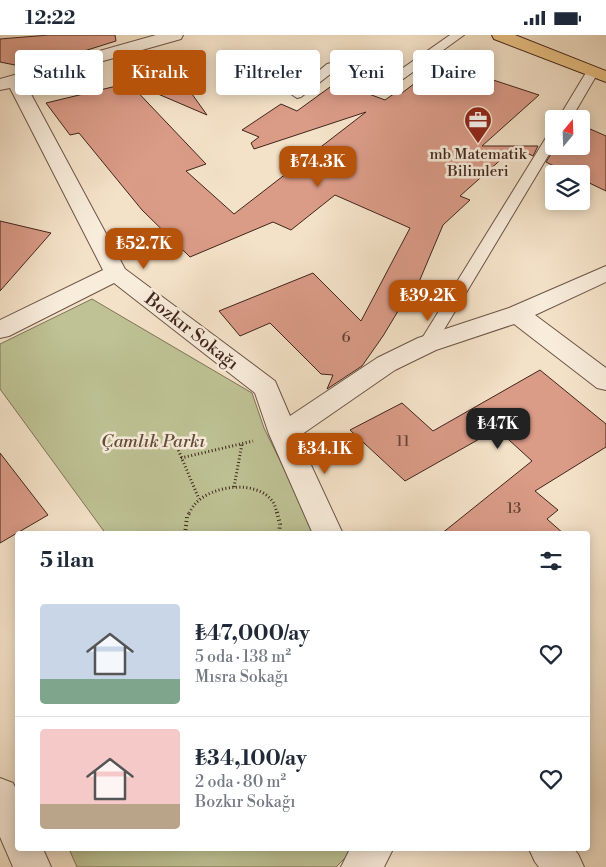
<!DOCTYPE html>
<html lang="tr">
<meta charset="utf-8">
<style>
body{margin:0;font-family:"Libre Bodoni",serif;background:#f2f2f3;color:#1f2937;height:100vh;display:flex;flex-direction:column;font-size:19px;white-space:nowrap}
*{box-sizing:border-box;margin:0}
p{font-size:16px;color:#747a83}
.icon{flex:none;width:28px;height:28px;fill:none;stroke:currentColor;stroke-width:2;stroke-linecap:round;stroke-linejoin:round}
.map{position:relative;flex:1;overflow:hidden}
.drawer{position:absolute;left:15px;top:496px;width:575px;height:320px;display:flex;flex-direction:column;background:#fff;border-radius:5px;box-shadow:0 2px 12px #0003}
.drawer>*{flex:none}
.guide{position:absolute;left:15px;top:15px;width:576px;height:45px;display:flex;gap:10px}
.needle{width:32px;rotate:19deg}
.controls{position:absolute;left:545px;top:75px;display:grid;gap:10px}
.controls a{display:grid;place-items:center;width:45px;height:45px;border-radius:5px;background:#fff;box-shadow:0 2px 12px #0003;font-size:25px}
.price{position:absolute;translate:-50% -42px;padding:0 11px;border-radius:10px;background:#b45309;color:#fff;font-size:16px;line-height:32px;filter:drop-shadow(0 1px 2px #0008)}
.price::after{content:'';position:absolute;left:50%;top:30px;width:15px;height:11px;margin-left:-8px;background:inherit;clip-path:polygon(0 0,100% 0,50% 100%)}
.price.current{background:#222;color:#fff}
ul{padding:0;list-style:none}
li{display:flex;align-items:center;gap:15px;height:125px;padding:0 25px}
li+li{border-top:1px solid #e0e1e3}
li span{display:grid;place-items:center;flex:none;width:140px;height:100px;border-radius:5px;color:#555}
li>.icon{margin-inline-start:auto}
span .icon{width:60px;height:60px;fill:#fffc;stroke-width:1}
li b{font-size:21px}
h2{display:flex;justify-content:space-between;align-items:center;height:60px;padding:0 25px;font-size:21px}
.chip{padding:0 18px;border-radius:5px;background:#fff;box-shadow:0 2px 12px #0003;font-size:18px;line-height:45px}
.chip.current{background:#b45309;color:#fff}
.status{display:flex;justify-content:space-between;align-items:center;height:35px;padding:0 25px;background:#fff;direction:ltr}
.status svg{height:14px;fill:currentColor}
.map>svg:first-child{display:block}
</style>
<div class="status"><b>12:22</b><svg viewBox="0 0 49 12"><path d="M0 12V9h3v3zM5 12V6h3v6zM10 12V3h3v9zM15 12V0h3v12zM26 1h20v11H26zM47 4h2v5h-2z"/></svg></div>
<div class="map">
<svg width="606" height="832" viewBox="0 0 606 832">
<rect width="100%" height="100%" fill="#f4e2c8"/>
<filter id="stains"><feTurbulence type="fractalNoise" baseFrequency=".004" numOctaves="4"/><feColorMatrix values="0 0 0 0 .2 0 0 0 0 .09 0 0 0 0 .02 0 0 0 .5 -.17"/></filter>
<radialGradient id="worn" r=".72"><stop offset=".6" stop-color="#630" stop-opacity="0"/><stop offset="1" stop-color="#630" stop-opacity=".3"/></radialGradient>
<path fill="#bec294" stroke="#7f7458" d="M92 264 252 358 264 393 316 499H106L0 354V309Z
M69 814H354L336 832H77Z"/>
<path fill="#da9b87" stroke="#40251c" d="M49 0H115L116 6 30 33 0 27V4Z
M449 22 492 36 484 42 539 60 482 111H538L533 121 515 112 460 161 470 165 443 190 416 254 412 253 383 301 362 331 327 354 333 340 321 339 270 288 240 301 219 276 313 238 361 286 410 193 335 160 291 195 273 187 190 222 142 175 79 98 70 100 46 68 129 48 206 129 186 136 234 179 366 77 254 114 251 108 259 102 242 95 281 69 297 76 337 47 385 65 398 56 402 58Z
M177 38 207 80 130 47Z
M581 90 606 101V156L581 144V139H570L546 127 556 111H581Z
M0 186 51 198 0 256Z
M540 335 606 389V412L535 456 558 475 547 484 564 499H441L532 426 497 394 405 446 350 395 402 368 433 396Z
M0 418 48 480 0 508Z"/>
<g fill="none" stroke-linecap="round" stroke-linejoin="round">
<g stroke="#6d5447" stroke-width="2">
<path id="lane" d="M450 0H464L388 55H380L333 37 301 62 297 63 291 59 327 29 331 28 383 47Z
M593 32 599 36 571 84H558L587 36Z
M554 97V111L433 313 427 315 421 313 419 309 421 305 547 101Z"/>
</g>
<g stroke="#6d5447" stroke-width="2">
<path id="street" d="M156 0H183L181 4 25 48 125 234 275 346 290 381 377 323 418 303 509 273 606 231V247L535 280 606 333V355L597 353 514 289 436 315 395 335 298 402 343 499H313L269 399 255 358 114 248 9 301 0 303V285L103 235 10 53 0 55V44Z
M0 743 13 748 18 758V814H43L51 832H13L0 802Z
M350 814H393L384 832H341Z
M529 814H574L578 819 584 832H539L535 827Z"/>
</g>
<g stroke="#40251c" stroke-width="2">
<path id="primary" d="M492 0H515L606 36V47L494 4Z"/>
</g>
<path stroke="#40251c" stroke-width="3" stroke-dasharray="1 2.5" stroke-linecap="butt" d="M177 412 199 464
M181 423 253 406
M234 452 242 409
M189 478C191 475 193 471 195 469 212 450 257 444 273 467 275 470 276 475 277 478"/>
<path stroke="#40251c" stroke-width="4" stroke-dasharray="1 3" stroke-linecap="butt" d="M277 477 280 489 279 499
M185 499 187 482 190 477"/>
<use href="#lane" fill="#f8ecdb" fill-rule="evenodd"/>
<use href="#street" fill="#f8ecdb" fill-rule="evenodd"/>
<use href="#primary" fill="#eac184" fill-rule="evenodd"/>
</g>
<defs>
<g id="office-pin" transform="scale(1.4375)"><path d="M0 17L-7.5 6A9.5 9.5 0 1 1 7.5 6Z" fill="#8f2418" stroke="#f8ecdb"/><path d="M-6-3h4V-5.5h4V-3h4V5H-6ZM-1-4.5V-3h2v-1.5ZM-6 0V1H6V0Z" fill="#fff"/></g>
</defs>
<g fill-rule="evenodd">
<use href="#office-pin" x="478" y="85"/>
</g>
<g text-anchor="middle" stroke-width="5" stroke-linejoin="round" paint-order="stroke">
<g font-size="15" fill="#40251c" stroke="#f8ecdb">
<text x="478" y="124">mb Matematik<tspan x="478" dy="17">Bilimleri</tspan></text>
</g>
<g font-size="15" fill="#664237">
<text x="346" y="307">6</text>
<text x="403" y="411">11</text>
<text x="514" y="478">13</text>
</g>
<g font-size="18" fill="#40251c" stroke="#f8ecdb">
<text transform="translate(192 296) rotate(38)" y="6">Bozkır Sokağı</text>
</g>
<g font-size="18" font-style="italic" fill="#604c3a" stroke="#f8ecdb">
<text x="153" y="412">Çamlık Parkı</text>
</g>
</g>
<rect width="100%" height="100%" filter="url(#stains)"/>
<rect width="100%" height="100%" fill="url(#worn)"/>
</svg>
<div class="controls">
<a><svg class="needle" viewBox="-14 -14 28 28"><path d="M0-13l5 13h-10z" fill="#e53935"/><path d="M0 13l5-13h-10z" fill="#747a83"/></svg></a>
<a><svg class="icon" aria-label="layers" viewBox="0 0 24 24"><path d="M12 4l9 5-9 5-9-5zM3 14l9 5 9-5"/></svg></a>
</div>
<b class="price" style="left:318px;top:153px">₺74.3K</b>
<b class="price" style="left:144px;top:235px">₺52.7K</b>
<b class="price" style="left:428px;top:287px">₺39.2K</b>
<b class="price current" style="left:498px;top:415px">₺47K</b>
<b class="price" style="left:325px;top:440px">₺34.1K</b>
<div class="guide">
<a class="chip">Satılık</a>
<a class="chip current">Kiralık</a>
<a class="chip">Filtreler</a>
<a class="chip">Yeni</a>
<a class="chip">Daire</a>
</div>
<section class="drawer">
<h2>5 ilan<svg class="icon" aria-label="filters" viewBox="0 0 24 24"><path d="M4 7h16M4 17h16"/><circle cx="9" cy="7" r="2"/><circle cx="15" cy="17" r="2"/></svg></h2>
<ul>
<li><span style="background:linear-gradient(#c9d6e8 75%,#7fa58c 0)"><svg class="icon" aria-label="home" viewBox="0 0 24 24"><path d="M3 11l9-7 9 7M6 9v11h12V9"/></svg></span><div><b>₺47,000/ay</b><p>5 oda · 138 m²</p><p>Mısra Sokağı</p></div><svg class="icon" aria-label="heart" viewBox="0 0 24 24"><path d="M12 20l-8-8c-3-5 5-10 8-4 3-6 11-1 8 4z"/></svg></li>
<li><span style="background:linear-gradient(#f6c9c9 75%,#b9a48a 0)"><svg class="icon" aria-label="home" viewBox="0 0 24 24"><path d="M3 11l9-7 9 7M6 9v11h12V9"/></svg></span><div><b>₺34,100/ay</b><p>2 oda · 80 m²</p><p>Bozkır Sokağı</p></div><svg class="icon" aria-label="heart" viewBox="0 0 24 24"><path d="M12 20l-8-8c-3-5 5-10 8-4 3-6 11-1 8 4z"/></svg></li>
</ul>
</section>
</div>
